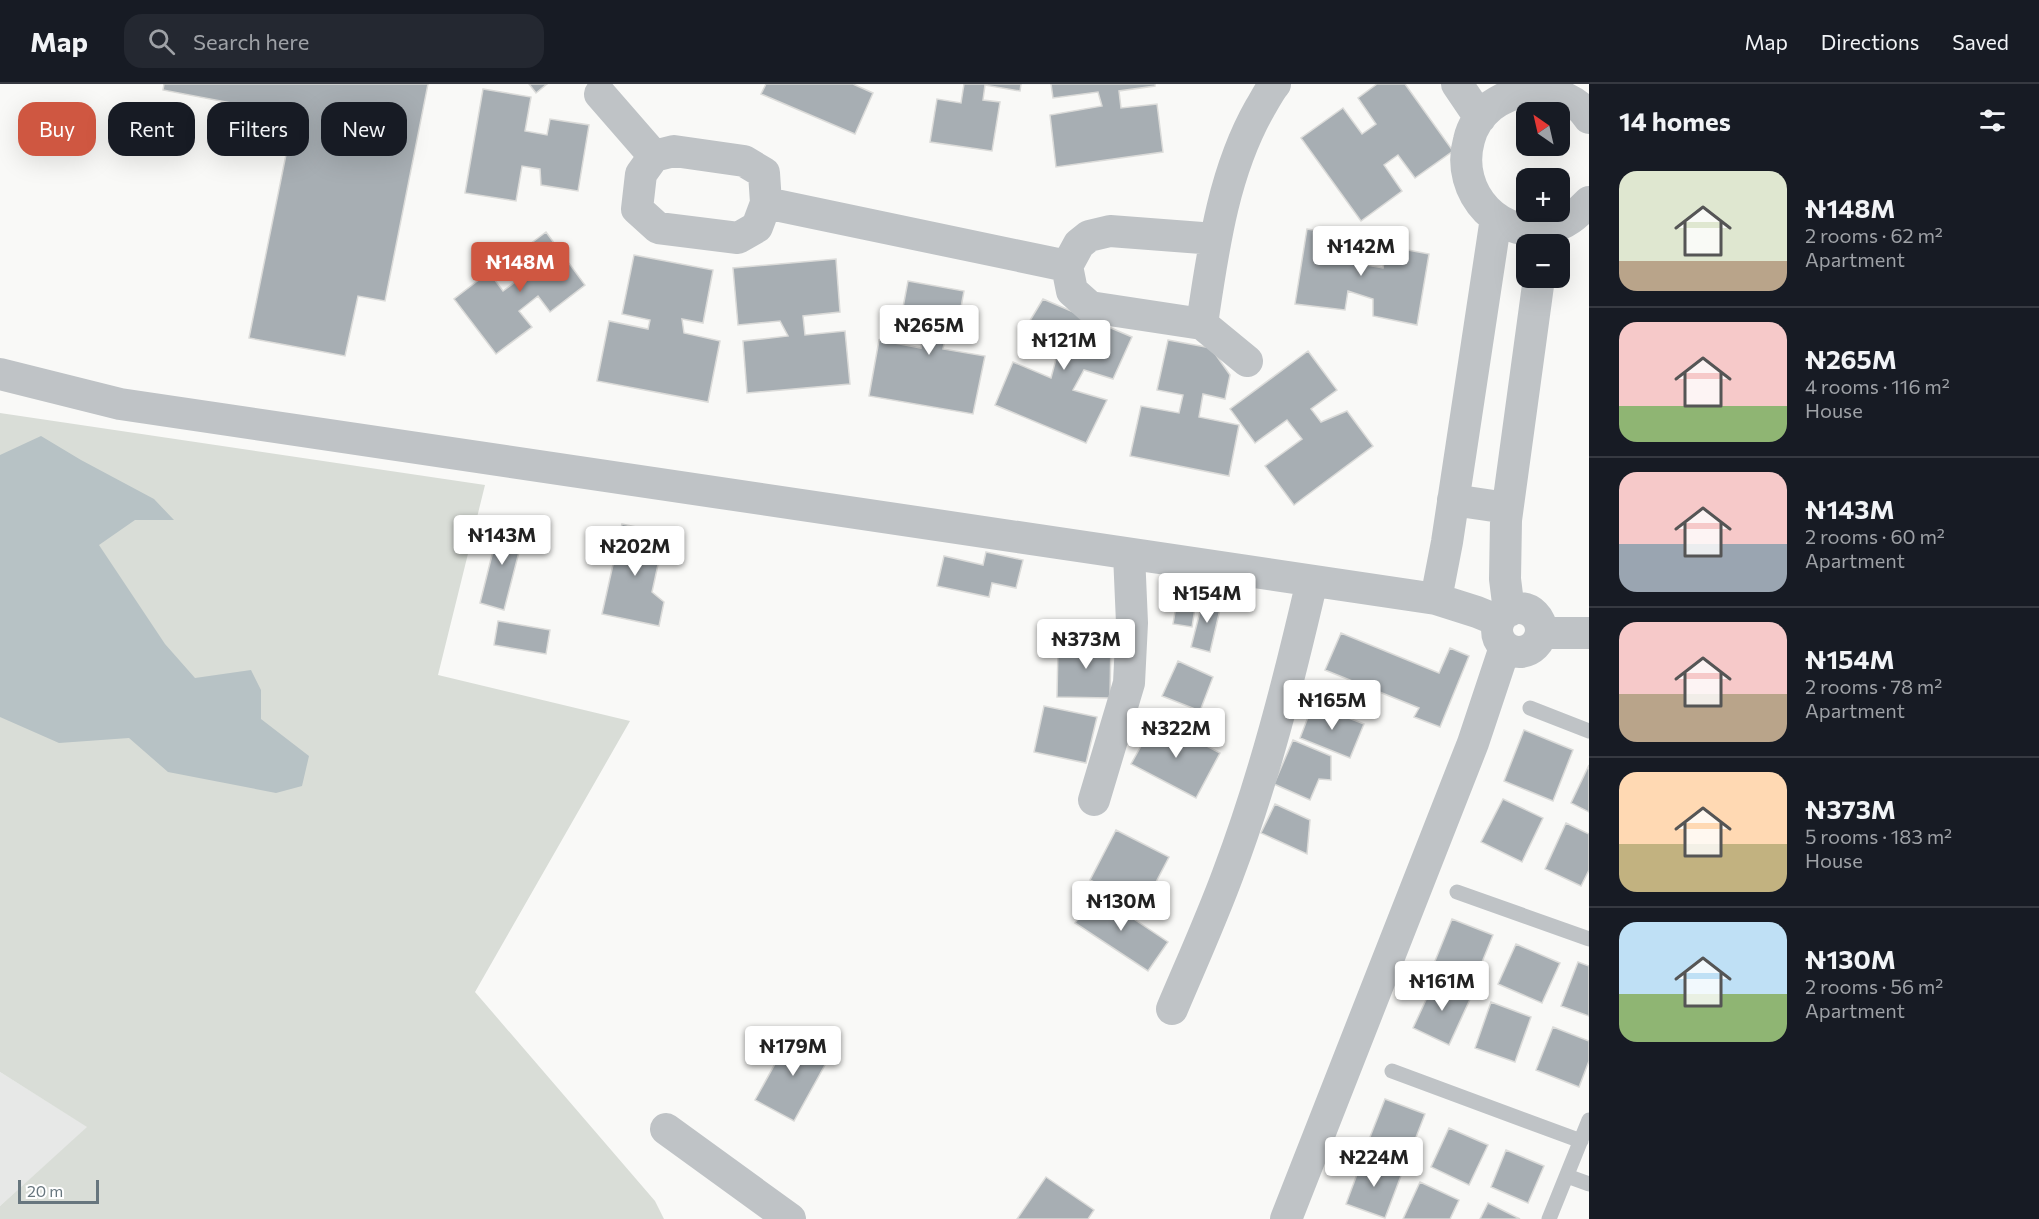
<!DOCTYPE html>
<meta charset="utf-8">
<style>
body{margin:0;font-family:Commissioner,sans-serif;background:#242831;color:#f1f3f6;height:100vh;display:flex;flex-direction:column;font-size:22px;white-space:nowrap}
*{box-sizing:border-box;margin:0}
p{font-size:20px;color:#9ea1a6}
.icon{flex:none;width:33px;height:33px;fill:none;stroke:currentColor;stroke-width:2;stroke-linecap:round;stroke-linejoin:round}
.map{position:relative;flex:1;overflow:hidden}
.sheet{display:flex;flex-direction:column;background:#171b24;width:450px}
.sheet>*{flex:none}
.hud{position:absolute;left:18px;top:18px;width:570px;height:54px;display:flex;gap:12px}
.needle{width:39px;rotate:326deg}
.controls{position:absolute;left:1516px;top:18px;display:grid;gap:12px}
.controls a{display:grid;place-items:center;width:54px;height:54px;border-radius:12px;background:#171b24;box-shadow:0 6px 24px #0002;font-size:30px}
.scale{position:absolute;left:18px;bottom:15px;width:81px;box-sizing:border-box;padding-left:6px;border:3px solid #67767e;border-top:0;font-size:16px;line-height:21px;white-space:nowrap;color:#67767e;-webkit-text-stroke:4px #fff;paint-order:stroke}
.price{position:absolute;translate:-50% -51px;padding:0 14px;border-radius:6px;background:#fff;color:#222;font-size:20px;line-height:39px;filter:drop-shadow(0 2px 3px #0008)}
.price::after{content:'';position:absolute;left:50%;top:36px;width:18px;height:14px;margin-left:-9px;background:inherit;clip-path:polygon(0 0,100% 0,50% 100%)}
.price.on{background:#cf5741;color:#fff}
ul{padding:0;list-style:none}
li{display:flex;align-items:center;gap:18px;height:150px;padding:0 30px}
li+li{border-top:2px solid #363941}
li span{display:grid;place-items:center;flex:none;width:168px;height:120px;border-radius:18px;color:#555}
li>.icon{margin-inline-start:auto}
span .icon{width:72px;height:72px;fill:#fffc;stroke-width:1}
li b{font-size:26px}
h2{display:flex;justify-content:space-between;align-items:center;height:72px;padding:0 30px;font-size:26px}
.tag{padding:0 21px;border-radius:18px;background:#171b24;box-shadow:0 6px 24px #0002;font-size:21px;line-height:54px}
.tag.on{background:#cf5741;color:#fff}
header{display:flex;align-items:center;gap:36px;box-sizing:border-box;height:84px;padding:0 30px;background:#171b24;border-bottom:2px solid #363941}
header strong{font-size:28px}
nav{display:flex;gap:33px;margin-inline-start:auto;font-size:21px}
.search{width:420px;height:54px;background:#242831;display:flex;align-items:center;gap:15px;box-sizing:border-box;padding:0 21px;border-radius:18px;color:#9ea1a6;font-size:22px}
main{display:flex;flex:1;min-height:0}
.map>svg:first-child{display:block}
</style>
<header>
<strong>Map</strong>
<div class="search"><svg class="icon" aria-label="search" viewBox="0 0 24 24"><circle cx="10" cy="10" r="6"/><path d="M15 15l6 6"/></svg>Search here</div>
<nav><a>Map</a><a>Directions</a><a>Saved</a></nav>
</header>
<main>
<div class="map">
<svg width="1589" height="1135" viewBox="0 0 1589 1135">
<rect width="100%" height="100%" fill="#f9f9f7"/>
<path fill="#e7e8e7" d="M0 988 88 1043 0 1122Z"/>
<path fill="#d9ddd7" d="M0 329 485 401 438 591 630 637 475 908 655 1117 664 1135H0V1122L87 1043 0 988Z"/>
<path fill="#b7c2c5" d="M41 352 81 376 154 415 174 436H135L99 461 165 560 195 594 251 586 261 606V635L309 672 302 702 276 709 168 688 129 654 59 659 0 633V371Z"/>
<path fill="#a7aeb3" stroke="#dbdbd9" stroke-width="1.5" d="M164 0H428L385 217 358 212 345 272 249 254 294 31 163 6Z
M529 0H547L536 9Z
M766 0H853L873 9 855 50 761 10Z
M964 0H1021L1020 7 985 1 983 16 1000 18 992 67 930 58 937 15 961 19Z
M1051 0H1155V2L1119 7 1121 24 1157 20 1163 68 1056 83 1050 31 1102 22 1098 8 1053 14Z
M1377 0H1405L1453 67 1415 94 1398 71 1384 81 1402 107 1361 137 1301 54 1343 24 1362 50 1376 40 1358 14Z
M483 5 531 13 525 47 547 51 550 35 589 41 578 107 541 101 540 85 522 82 516 117 465 109Z
M1307 145 1359 153 1354 179 1383 184 1387 162 1429 170 1417 241 1373 232V215L1348 207 1345 226 1295 220Z
M546 148 585 201 550 228 538 212 519 227 532 243 496 270 454 215 489 188 503 207 523 192 510 175Z
M634 171 713 186 703 239 682 235 684 249 720 257 708 318 597 297 609 237 648 245 650 236 622 230Z
M836 175 840 228 803 232 805 251 845 247 850 300 747 309 743 257 788 252 780 237 738 241 733 184Z
M908 197 964 207 956 251 946 250 943 265 985 272 973 330 869 312 879 256 921 264 924 244 900 239Z
M1043 215 1132 253 1113 295 1084 286 1073 306 1107 316 1086 359 995 321 1013 278 1051 294 1056 275 1020 253Z
M1168 256 1211 264 1230 291 1225 315 1203 310 1199 333 1239 341 1229 392 1130 372 1141 322 1179 329 1183 311 1157 306Z
M1308 267 1337 306 1311 325 1321 338 1347 327 1373 362 1294 421 1265 382 1302 355 1287 336 1255 359 1230 325Z
M500 439 525 445 504 526 480 519Z
M622 440 665 449 652 508 664 518 659 542 602 530Z
M986 468 1023 476 1016 504 992 499 989 513 937 502 944 472 983 481Z
M1204 512 1222 517 1210 568 1191 563Z
M1177 516 1196 518 1192 543 1173 540Z
M498 537 550 546 546 570 494 561Z
M1341 549 1439 589 1450 564 1469 572 1440 643 1414 633 1419 624 1325 586Z
M1088 550 1111 551 1110 614 1057 613 1058 562 1087 575Z
M1178 577 1213 593 1200 627 1162 612Z
M1313 620 1364 640 1350 674 1300 654Z
M1044 622 1097 633 1086 679 1034 668Z
M1156 635 1220 669 1196 714 1131 680Z
M1524 646 1573 666 1553 717 1504 697Z
M1293 656 1331 672V696L1319 695 1310 716 1274 700Z
M1589 681V728L1571 719Z
M1503 715 1543 734 1522 778 1481 758Z
M1275 720 1310 736 1307 770 1261 749Z
M1566 739 1589 750V786L1581 802 1545 785Z
M1116 746 1169 773 1143 823 1090 796Z
M1095 809 1168 858 1148 887 1075 839Z
M1452 835 1493 851 1476 893 1435 877Z
M1516 860 1560 879 1542 919 1498 900Z
M1578 878 1589 882V932L1561 922Z
M1436 894 1472 911 1449 961 1413 944Z
M1491 918 1531 933 1515 978 1475 964Z
M1553 943 1589 957V977L1579 1003 1536 986Z
M792 949 831 970 794 1037 755 1016Z
M1385 1015 1425 1030 1408 1074 1368 1058Z
M1449 1044 1488 1061 1469 1101 1431 1083Z
M1506 1066 1544 1082 1528 1119 1491 1103Z
M1363 1074 1402 1089 1385 1134 1346 1120Z
M1046 1093 1094 1126 1088 1135H1017Z
M1420 1098 1459 1116 1450 1135H1403Z
M1488 1119 1520 1135H1480Z"/>
<g fill="none" stroke-linecap="round" stroke-linejoin="round">
<path stroke="#bfc3c6" stroke-width="15" d="M1530 624 1589 647
M1457 808 1589 855
M1392 987 1581 1057
M1567 1092 1589 1100
M1549 1135 1589 1036"/>
<path stroke="#bfc3c6" stroke-width="32" d="M1457 0 1480 34
M600 10 654 72
M1589 34C1577 15 1554 8 1533 7 1517 7 1504 13 1491 22 1480 31 1472 43 1469 56 1454 109 1502 161 1556 142 1570 137 1579 128 1589 118
M674 67 744 77 764 89 766 119 757 143 738 154 658 144 637 125 641 90 654 72Z
M766 119 1067 182
M1202 240 1090 223 1072 207 1067 182 1079 160 1089 152 1110 147 1215 155
M1247 277 1202 240C1213 166 1223 89 1260 24 1265 16 1269 7 1275 0
M0 290 120 320 1436 515 1477 528 1499 537
M1453 416 1507 424
M1436 515 1447 458 1496 134
M1497 546a22 22 0 1 1 44 0a22 22 0 1 1-44 0Z
M1509 527 1505 495 1506 436 1539 194
M1541 549H1589
M1094 716 1129 599 1132 539 1129 470
M1172 925C1191 880 1211 836 1228 790 1264 695 1289 596 1312 497
M666 1045 790 1135
M1286 1135 1473 659 1505 563"/>
</g>
</svg>
<div class="controls">
<a><svg class="needle" viewBox="-14 -14 28 28"><path d="M0-13l5 13h-10z" fill="#e53935"/><path d="M0 13l5-13h-10z" fill="#9ea1a6"/></svg></a>
<a>+</a>
<a>−</a>
</div>
<div class="scale">20 m</div>
<b class="price" style="left:1361px;top:193px">₦142M</b>
<b class="price on" style="left:520px;top:209px">₦148M</b>
<b class="price" style="left:929px;top:272px">₦265M</b>
<b class="price" style="left:1064px;top:287px">₦121M</b>
<b class="price" style="left:502px;top:482px">₦143M</b>
<b class="price" style="left:635px;top:493px">₦202M</b>
<b class="price" style="left:1207px;top:540px">₦154M</b>
<b class="price" style="left:1086px;top:586px">₦373M</b>
<b class="price" style="left:1332px;top:647px">₦165M</b>
<b class="price" style="left:1176px;top:675px">₦322M</b>
<b class="price" style="left:1121px;top:848px">₦130M</b>
<b class="price" style="left:1442px;top:928px">₦161M</b>
<b class="price" style="left:793px;top:993px">₦179M</b>
<b class="price" style="left:1374px;top:1104px">₦224M</b>
<div class="hud">
<a class="tag on">Buy</a>
<a class="tag">Rent</a>
<a class="tag">Filters</a>
<a class="tag">New</a>
</div>
</div>
<section class="sheet">
<h2>14 homes<svg class="icon" aria-label="filters" viewBox="0 0 24 24"><path d="M4 7h16M4 17h16"/><circle cx="9" cy="7" r="2"/><circle cx="15" cy="17" r="2"/></svg></h2>
<ul>
<li><span style="background:linear-gradient(#dfe7d0 75%,#b9a48a 0)"><svg class="icon" aria-label="home" viewBox="0 0 24 24"><path d="M3 11l9-7 9 7M6 9v11h12V9"/></svg></span><div><b>₦148M</b><p>2 rooms · 62 m²</p><p>Apartment</p></div></li>
<li><span style="background:linear-gradient(#f6c9c9 70%,#8fb573 0)"><svg class="icon" aria-label="home" viewBox="0 0 24 24"><path d="M3 11l9-7 9 7M6 9v11h12V9"/></svg></span><div><b>₦265M</b><p>4 rooms · 116 m²</p><p>House</p></div></li>
<li><span style="background:linear-gradient(#f6c9c9 60%,#9aa5b1 0)"><svg class="icon" aria-label="home" viewBox="0 0 24 24"><path d="M3 11l9-7 9 7M6 9v11h12V9"/></svg></span><div><b>₦143M</b><p>2 rooms · 60 m²</p><p>Apartment</p></div></li>
<li><span style="background:linear-gradient(#f6c9c9 60%,#b9a48a 0)"><svg class="icon" aria-label="home" viewBox="0 0 24 24"><path d="M3 11l9-7 9 7M6 9v11h12V9"/></svg></span><div><b>₦154M</b><p>2 rooms · 78 m²</p><p>Apartment</p></div></li>
<li><span style="background:linear-gradient(#ffd9b3 60%,#c2b280 0)"><svg class="icon" aria-label="home" viewBox="0 0 24 24"><path d="M3 11l9-7 9 7M6 9v11h12V9"/></svg></span><div><b>₦373M</b><p>5 rooms · 183 m²</p><p>House</p></div></li>
<li><span style="background:linear-gradient(#bfe0f5 60%,#8fb573 0)"><svg class="icon" aria-label="home" viewBox="0 0 24 24"><path d="M3 11l9-7 9 7M6 9v11h12V9"/></svg></span><div><b>₦130M</b><p>2 rooms · 56 m²</p><p>Apartment</p></div></li>
</ul>
</section>
</main>
